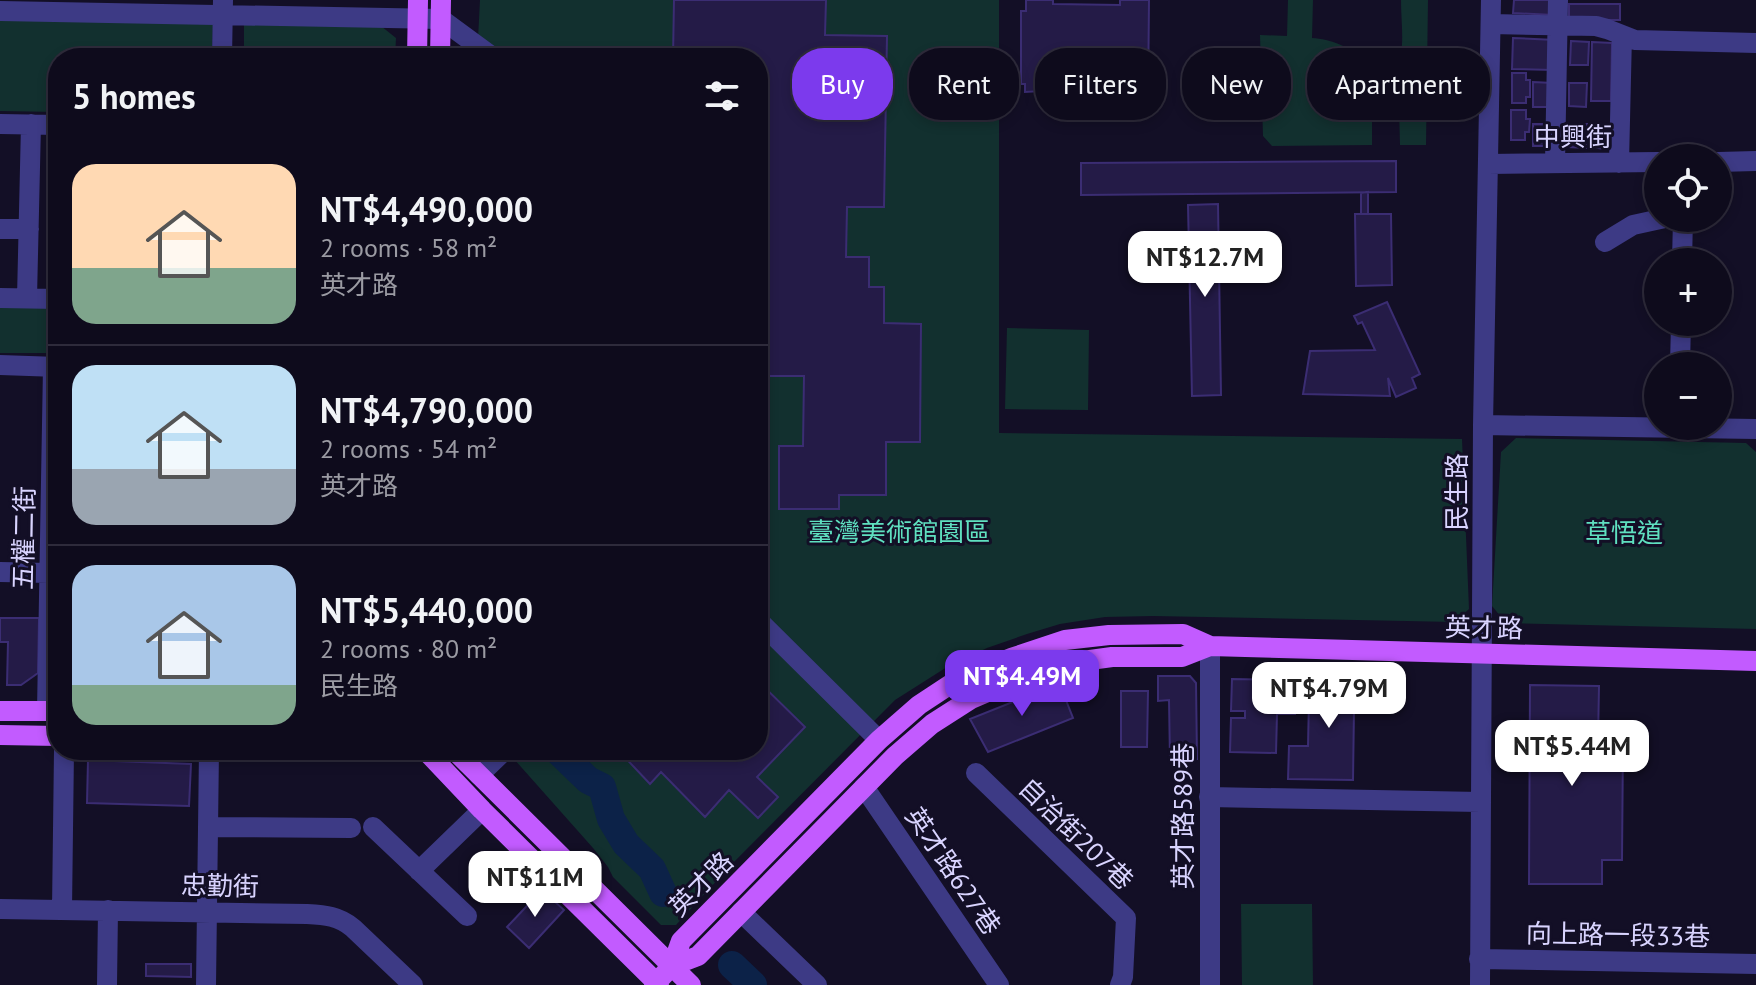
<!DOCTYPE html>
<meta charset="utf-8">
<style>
body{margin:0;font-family:"PT Sans","Noto Sans TC",sans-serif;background:#1c1929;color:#f1f3f6;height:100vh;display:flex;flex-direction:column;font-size:30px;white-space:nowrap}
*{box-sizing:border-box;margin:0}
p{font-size:26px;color:#9b9ba3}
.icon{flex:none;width:44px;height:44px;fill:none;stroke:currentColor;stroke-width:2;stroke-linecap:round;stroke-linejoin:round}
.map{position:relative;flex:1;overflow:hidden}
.panel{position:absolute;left:48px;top:48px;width:720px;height:712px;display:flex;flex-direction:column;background:#0e0b1c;border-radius:32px;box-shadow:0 4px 12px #0003,0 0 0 2px #2e2b3b}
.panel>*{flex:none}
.banner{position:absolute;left:792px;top:48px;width:760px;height:72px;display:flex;gap:16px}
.tools{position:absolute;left:1644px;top:144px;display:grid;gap:16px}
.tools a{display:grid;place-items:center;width:88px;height:88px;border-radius:50%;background:#0e0b1c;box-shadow:0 4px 12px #0003,0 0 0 2px #2e2b3b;font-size:40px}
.price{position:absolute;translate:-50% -68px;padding:0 18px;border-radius:16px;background:#fff;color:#222;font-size:26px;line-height:52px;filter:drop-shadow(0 2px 4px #0008)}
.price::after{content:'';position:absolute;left:50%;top:48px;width:24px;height:18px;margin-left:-12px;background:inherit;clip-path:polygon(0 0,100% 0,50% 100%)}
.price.selected{background:#7c3aed;color:#fff}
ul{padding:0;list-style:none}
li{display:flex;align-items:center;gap:24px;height:200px;padding:0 24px}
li+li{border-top:2px solid #2e2b3b}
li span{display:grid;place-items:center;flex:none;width:224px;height:160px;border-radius:24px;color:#555}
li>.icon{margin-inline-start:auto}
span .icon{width:96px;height:96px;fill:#fffc;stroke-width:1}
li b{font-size:34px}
h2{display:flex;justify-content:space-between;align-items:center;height:96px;padding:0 24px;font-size:34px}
.chip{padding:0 28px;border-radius:32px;background:#0e0b1c;box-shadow:0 4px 12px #0003,0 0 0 2px #2e2b3b;font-size:28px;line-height:72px}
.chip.selected{background:#7c3aed;color:#fff}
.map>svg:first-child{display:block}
</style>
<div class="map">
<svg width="1756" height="985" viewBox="0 0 1756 985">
<rect width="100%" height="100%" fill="#130f26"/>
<path fill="#12302f" d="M480 0H999V433L1462 439 1469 609 1455 622 1153 616 1105 617 1060 624 1027 634 987 648 947 667 895 700 732 864 676 925H661L613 877 608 867 593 848 506 750H758V58H477Z
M1288 0H1313L1312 38C1330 39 1352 47 1364 61 1371 69 1372 81 1373 91 1411 73 1401 36 1401 0H1428L1426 145H1400L1399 107 1372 120V145L1272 146 1263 136 1260 35 1287 36Z
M0 19 213 23 212 58H58V112L0 111Z
M244 23 381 26 396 38 395 58H244Z
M0 306H58V353H0Z
M1007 328 1089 330 1088 410 1005 409Z
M1516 438 1746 443 1756 452V629L1506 623 1492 606 1501 452Z
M1241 904H1312L1313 985H1242Z"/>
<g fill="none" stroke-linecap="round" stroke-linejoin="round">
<path stroke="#0c2248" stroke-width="28" d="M557 750 588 780 602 787 611 819 626 844 652 869 663 893
M732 965 753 985"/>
</g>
<path fill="#241b47" stroke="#3b2d73" stroke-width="2" d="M674 0H826L825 35 887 36 884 207H847L846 257H869V287H884V323L921 324 920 442H886V495H839V509H779V446H803L804 376H765L766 311 758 284V58H673Z
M1026 0H1053V4L1120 5V0H1149L1148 102H1119V96L1051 95 1049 99 1044 100 1041 97V91L1025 92V84H1021V11H1026Z
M1514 0H1555L1554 15 1513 13Z
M1569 4H1620V20H1569Z
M1513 38 1555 40 1553 70 1512 69Z
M1571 41 1589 42 1588 65H1570Z
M1592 42 1612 43 1611 101H1591Z
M1512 73H1526V80H1530V97H1526V103H1512Z
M1533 82 1552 83V107H1533Z
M1569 83H1587L1586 107 1569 106Z
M1511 110H1526V119H1530L1529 132H1525V140H1511Z
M1533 124H1551V146H1533Z
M1569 124H1587L1586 148 1568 147Z
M1592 125H1609V147H1605V149L1591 147Z
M1396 161V192L1081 195V163Z
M1368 192V214H1361V193Z
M1218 204 1221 395 1192 396 1188 205Z
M1355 214H1391L1392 285 1356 286Z
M1387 302 1420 374 1412 378 1416 388 1396 397 1388 378 1390 396 1303 394 1310 351 1375 350 1362 322 1358 324 1354 316Z
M0 618H39L38 673 21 685H7L8 642H0Z
M1158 676H1190L1196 683 1197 759 1170 760 1169 700 1158 701Z
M1232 679 1295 680V714H1277L1276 753 1230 752 1231 718H1245V711H1231Z
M758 681 805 727 757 777 778 797 758 818 729 790 705 817 661 772 650 784 618 750H758Z
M1300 681 1372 683 1371 709H1354L1353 780 1288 779 1289 746H1308L1309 699H1300Z
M1060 685 1073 718 988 752 970 719 1045 689Z
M1530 685 1599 686 1598 741H1623L1622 860H1602V884H1529Z
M1121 691H1148L1147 747H1121Z
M88 760 191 764 189 806 87 803Z
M542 890 564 910 529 948 507 927Z
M146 964H191V977L146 976Z"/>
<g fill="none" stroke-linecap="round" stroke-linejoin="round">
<path stroke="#3d3a85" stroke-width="20" d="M0 11 441 19 490 55 489 58
M1491 24 1596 26 1607 29 1635 40 1756 43
M222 58 223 0
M0 124 58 125
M1718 162 1756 161
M1555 163 1558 0
M1619 163 1622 35
M1488 164 1658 162
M0 229H29
M1605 242 1633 225 1665 218
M1682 262 1683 218
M0 298 58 299
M27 298 31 124
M0 365 58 367
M1680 366 1681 322
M1483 425 1756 429
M0 572 49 573
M758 620 879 740
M1210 646V985
M47 711 53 367
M976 773 1126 918 1123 977 1120 985
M479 775 505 750
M864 787 999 985
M1209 797 1480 802
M208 827 351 828
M373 827 467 916
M419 871 482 810
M0 909 307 914C325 915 339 916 353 928L413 985
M62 910 64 750
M741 912 817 985
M1479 959 1756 964
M107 985 108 910
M206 985 209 750
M1480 985 1483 425 1491 0"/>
<path stroke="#c25bff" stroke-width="20" d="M417 58 418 0
M440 58 441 0
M0 711H58
M0 735 58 736
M425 750 482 810 659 985
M454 750 691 985
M672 966 681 941 879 740 919 705 960 678 1011 658 1065 640 1109 635 1183 634 1210 646
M654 985 672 966 698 956 895 756 932 724 971 699 1013 681 1068 663 1112 657H1182L1210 646 1756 661"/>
</g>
<g text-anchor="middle" stroke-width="6" stroke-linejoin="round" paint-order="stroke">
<g font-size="26" fill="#d9d4ff" stroke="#130f26">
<text x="1573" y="146">中興街</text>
<text transform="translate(1457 492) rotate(-90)" y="9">民生路</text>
<text transform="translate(24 538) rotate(-89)" y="9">五權二街</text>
<text transform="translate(1484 628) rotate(1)" y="9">英才路</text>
<text transform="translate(1183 816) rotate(-90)" y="9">英才路589巷</text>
<text transform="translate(1076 834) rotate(44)" y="9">自治街207巷</text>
<text transform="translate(953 871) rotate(56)" y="9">英才路627巷</text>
<text transform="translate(701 884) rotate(-45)" y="9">英才路</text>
<text transform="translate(220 886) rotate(1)" y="9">忠勤街</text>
<text transform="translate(1618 935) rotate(1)" y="9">向上路一段33巷</text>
</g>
<g font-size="26" fill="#5fe0c0" stroke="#130f26">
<text x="899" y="541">臺灣美術館園區</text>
<text x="1624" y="542">草悟道</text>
</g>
</g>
</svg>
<div class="tools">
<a><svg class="icon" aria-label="locate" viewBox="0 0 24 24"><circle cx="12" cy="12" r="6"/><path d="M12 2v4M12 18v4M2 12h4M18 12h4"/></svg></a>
<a>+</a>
<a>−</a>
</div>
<b class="price" style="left:1205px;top:299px">NT$12.7M</b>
<b class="price selected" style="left:1022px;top:718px">NT$4.49M</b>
<b class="price" style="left:1329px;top:730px">NT$4.79M</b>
<b class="price" style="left:1572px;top:788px">NT$5.44M</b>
<b class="price" style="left:535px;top:919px">NT$11M</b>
<div class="banner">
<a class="chip selected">Buy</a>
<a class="chip">Rent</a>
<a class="chip">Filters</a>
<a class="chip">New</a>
<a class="chip">Apartment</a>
</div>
<section class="panel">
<h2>5 homes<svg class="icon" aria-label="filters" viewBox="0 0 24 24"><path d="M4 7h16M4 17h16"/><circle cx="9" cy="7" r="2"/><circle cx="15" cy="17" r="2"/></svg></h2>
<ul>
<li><span style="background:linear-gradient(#ffd9b3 65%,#7fa58c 0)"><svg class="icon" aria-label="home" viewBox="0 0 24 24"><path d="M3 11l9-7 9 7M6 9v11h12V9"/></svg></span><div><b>NT$4,490,000</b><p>2 rooms · 58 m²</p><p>英才路</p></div></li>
<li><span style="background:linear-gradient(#bfe0f5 65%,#9aa5b1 0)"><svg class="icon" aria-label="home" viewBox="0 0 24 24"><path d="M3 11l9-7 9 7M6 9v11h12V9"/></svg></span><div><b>NT$4,790,000</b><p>2 rooms · 54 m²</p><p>英才路</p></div></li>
<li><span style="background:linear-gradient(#a9c7e8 75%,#7fa58c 0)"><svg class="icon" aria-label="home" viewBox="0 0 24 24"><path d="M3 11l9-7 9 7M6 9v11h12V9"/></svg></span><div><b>NT$5,440,000</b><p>2 rooms · 80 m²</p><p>民生路</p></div></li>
</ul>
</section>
</div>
